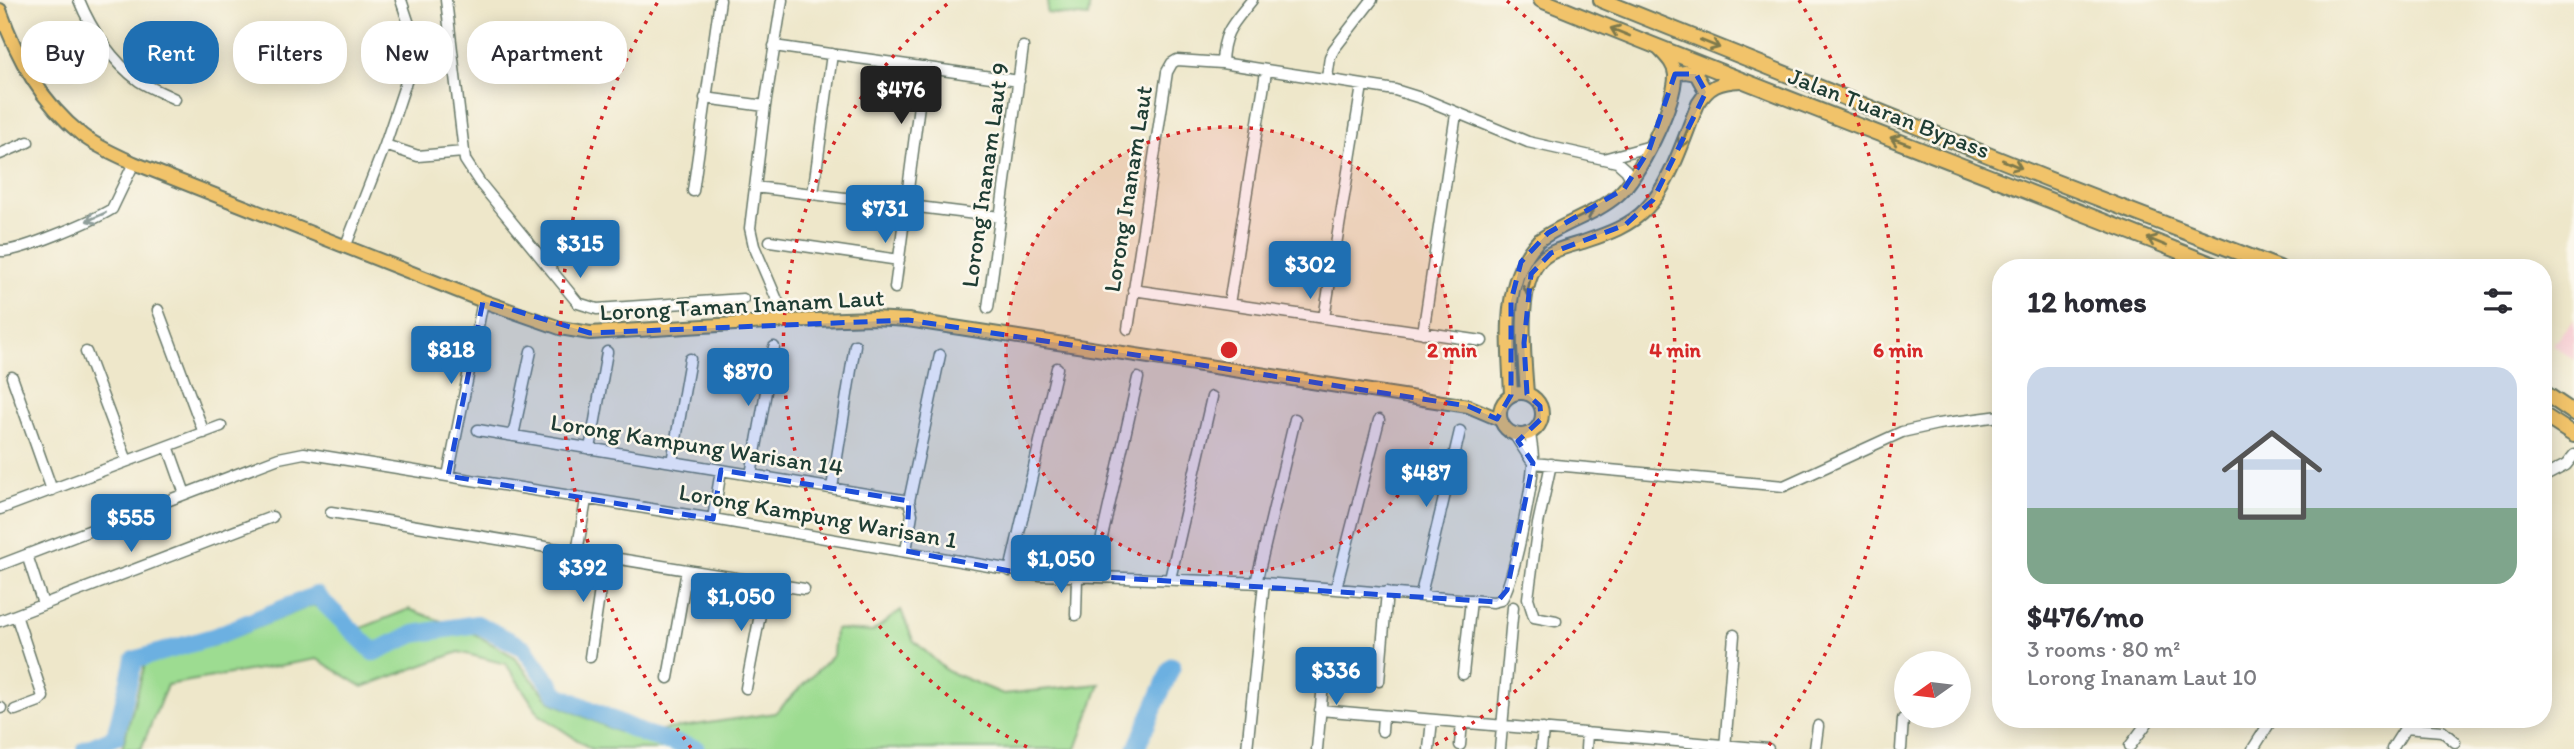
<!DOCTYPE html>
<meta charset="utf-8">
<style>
body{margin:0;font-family:Itim,sans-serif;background:#f7f7f7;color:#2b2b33;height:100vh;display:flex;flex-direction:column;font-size:26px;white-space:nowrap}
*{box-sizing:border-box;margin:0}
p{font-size:23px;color:#7c7c81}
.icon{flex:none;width:38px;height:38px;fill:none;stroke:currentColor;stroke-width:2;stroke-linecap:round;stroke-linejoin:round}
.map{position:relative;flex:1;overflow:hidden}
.side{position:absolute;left:1992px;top:259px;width:560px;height:469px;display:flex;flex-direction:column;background:#fff;border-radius:28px;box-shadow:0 4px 18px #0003}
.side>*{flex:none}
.guide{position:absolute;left:21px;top:21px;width:665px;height:63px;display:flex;gap:14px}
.needle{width:46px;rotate:256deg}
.fabs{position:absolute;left:1894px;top:651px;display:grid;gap:14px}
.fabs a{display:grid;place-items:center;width:77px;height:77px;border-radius:50%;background:#fff;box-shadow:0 4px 18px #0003;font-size:35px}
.price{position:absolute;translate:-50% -60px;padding:0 16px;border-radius:7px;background:#1f6fb2;color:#fff;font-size:23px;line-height:46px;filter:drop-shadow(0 2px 4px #0008)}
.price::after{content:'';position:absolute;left:50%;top:42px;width:21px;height:16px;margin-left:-10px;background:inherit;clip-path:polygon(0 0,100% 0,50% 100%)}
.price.selected{background:#222;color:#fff}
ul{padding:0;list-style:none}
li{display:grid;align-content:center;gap:14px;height:371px;padding:0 35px}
li span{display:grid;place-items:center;height:217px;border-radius:21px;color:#555}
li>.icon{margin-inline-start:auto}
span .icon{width:126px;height:126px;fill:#fffc;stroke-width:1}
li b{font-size:30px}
h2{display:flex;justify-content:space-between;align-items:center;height:84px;padding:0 35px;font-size:30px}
.tag{padding:0 24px;border-radius:28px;background:#fff;box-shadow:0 4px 18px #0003;font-size:24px;line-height:63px}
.tag.selected{background:#1f6fb2;color:#fff}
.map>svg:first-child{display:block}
</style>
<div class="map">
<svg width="2574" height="749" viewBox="0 0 2574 749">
<rect width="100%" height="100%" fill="#fbf7ec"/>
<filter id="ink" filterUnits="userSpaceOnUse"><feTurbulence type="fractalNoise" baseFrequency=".0143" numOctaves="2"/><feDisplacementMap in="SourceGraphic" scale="14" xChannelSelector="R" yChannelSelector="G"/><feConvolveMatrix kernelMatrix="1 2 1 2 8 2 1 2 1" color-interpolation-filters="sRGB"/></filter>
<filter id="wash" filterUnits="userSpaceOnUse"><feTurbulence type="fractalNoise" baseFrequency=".00686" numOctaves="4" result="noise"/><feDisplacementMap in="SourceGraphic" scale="28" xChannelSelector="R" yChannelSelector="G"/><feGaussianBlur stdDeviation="1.57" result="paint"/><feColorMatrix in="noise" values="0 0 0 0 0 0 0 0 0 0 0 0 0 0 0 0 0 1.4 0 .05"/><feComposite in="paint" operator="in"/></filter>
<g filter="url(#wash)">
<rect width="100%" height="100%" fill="#eee7ca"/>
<path fill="#f7cfd4" d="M2574 319V360L2552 344Z"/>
<path fill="#9ddc91" stroke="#5e8c62" stroke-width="2" d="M1048 0H1090L1088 17 1047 13Z
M313 605 359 629 409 609 471 632 513 656 551 702 618 732 655 731 775 713 833 655 835 629 872 632 901 610 913 640 947 671 1003 694 1100 684 1076 749H591L540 715 506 664 459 652 363 687 317 659 167 685 141 749H122L148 652 187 640 212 646Z"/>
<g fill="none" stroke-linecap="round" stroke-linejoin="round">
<path stroke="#6cb0e1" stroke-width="18" d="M86 749 115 737 134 660 213 637 316 595 374 652 414 634 477 624 524 648 558 695 644 734 696 749
M1136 749 1172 666"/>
</g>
</g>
<g filter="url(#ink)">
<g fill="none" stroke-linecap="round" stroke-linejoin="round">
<g stroke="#677868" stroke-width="13">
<path id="minor" d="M79 0C91 30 113 62 139 81 150 88 163 93 175 99
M446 0 465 160 480 183 578 303 597 309 743 299
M782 0 765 106 750 228 754 246 786 321
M774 46 1019 81
M1222 63C1223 31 1233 24 1252 0
M1327 78 1330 57 1334 49 1372 0
M705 98 765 106
M385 145 418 156 463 152
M0 154 28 142
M1607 158 1651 146
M755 187 1000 217
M908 189 924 67
M693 191 720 0
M813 194 832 54
M770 241 899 260
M346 245 385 145 411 67V30L401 0
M0 251C18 253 94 220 112 209L134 163
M895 288 906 205
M1133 290 1482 341
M1229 304 1266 72
M988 308 1023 47
M158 310 204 433
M1324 318 1362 86
M1128 329 1167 72 1172 63 1177 60 1222 63 1395 90 1424 99 1528 142 1617 162 1626 170 1632 180
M1423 333 1456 114
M86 352 127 461
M12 377 52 490
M478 430 909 501
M1514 434 1531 460
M513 436 531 351
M168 446 185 494
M590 449 607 352
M672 462 690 359
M1533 463 1784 486 1902 432 1938 424 2000 416
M1551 464 1538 524 1528 598 1534 617 1556 621
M751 475 774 347
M448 476 483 301
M2543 477 2566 465 2574 455
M832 488 855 345
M0 509 221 426
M331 512 804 589
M713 519 721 470
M906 551 912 514 909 501 940 355
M577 552 586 500
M27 555 43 604
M0 565 279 458 304 453 713 519 1041 575 1264 583 1493 602 1501 600C1514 584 1531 489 1533 466 1534 455 1531 443 1530 433
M1010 571 1057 368
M1093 577 1138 378
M1170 579 1212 397
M1256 583 1295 419
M1336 588 1379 420
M1421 594 1460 431
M1076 615 1077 577
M0 621 272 517
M590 657 605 556
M1463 674 1471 600
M668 678 687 570
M1379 681 1387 592
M746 688 766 583
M0 708H1
M15 710 39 701 43 697 16 615
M1320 710 1768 749
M2405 728 2442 731 2455 742
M1382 731 1383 716
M1460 745 1462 722
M2130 746 2150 719
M1725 748 1734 635
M1247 749 1264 583
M1317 749 1325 662
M1429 749 1432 720
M1500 749 1513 607
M1541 749 1543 729
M1586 749 1587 733
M1815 749 1818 726
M1901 749 1903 719
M2253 749 2272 719
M2392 749 2411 719"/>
</g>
<g stroke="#677868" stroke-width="16">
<path id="major" d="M0 10C17 58 41 102 82 135 97 147 117 155 134 163L483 301 560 328 590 333 786 321 873 318 908 320 1468 406 1501 420
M1675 74 1685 72 1696 74 1706 92
M1500 414a21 21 0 1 1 42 0a21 21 0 1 1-42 0Z
M1527 394C1525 361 1515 283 1542 259 1553 249 1571 246 1586 241 1607 234 1630 226 1646 209 1671 184 1684 137 1698 104 1709 86 1719 82 1741 81
M1511 395C1509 343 1500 282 1538 241 1562 223 1595 215 1618 195 1639 177 1676 103 1675 75 1674 63 1665 56 1658 48"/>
</g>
<g stroke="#677868" stroke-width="18">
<path id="highway" d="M1541 0C1766 92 1995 177 2221 268
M1601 0 2048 179 2279 268
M2543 392 2574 413
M2543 415 2574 435"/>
</g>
<use href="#minor" stroke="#fff" stroke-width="10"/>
<use href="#major" stroke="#f1c36a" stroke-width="12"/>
<use href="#highway" stroke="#f1c36a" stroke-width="14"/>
</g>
<defs><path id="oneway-shaft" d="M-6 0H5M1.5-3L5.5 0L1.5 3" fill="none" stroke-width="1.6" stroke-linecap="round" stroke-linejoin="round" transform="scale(1.75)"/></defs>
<g stroke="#7d794c">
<use href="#oneway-shaft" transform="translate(1620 32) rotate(-158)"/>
<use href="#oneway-shaft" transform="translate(1710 44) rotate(22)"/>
<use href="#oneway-shaft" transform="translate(1684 138) rotate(113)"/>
<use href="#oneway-shaft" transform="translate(1900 141) rotate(-160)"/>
<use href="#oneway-shaft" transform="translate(2012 164) rotate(23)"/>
<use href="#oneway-shaft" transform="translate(1584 215) rotate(-26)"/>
<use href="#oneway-shaft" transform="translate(2157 242) rotate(-158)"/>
<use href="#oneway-shaft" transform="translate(1529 285) rotate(102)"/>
</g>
<use stroke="#8f9e9a" href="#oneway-shaft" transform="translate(96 217) rotate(156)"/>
</g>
<path fill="#1d4ed8" fill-opacity="0.2" stroke="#1d4ed8" stroke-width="5" stroke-dasharray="14 9" stroke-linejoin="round" d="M1675 74H1696L1706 92 1653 200 1625 225 1551 253 1531 274 1524 343 1527 394 1540 406 1541 419 1518 441 1533 463 1507 590 1497 602 1010 571 906 551 909 501 721 470 713 519 448 476 483 301 590 333 908 320 1468 406 1497 419 1511 395V301L1521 262 1548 233 1624 189 1649 150Z"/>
<circle cx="1229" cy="350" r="223" fill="#d62828" fill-opacity=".12"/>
<g fill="none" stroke="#d62828" stroke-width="3.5" stroke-dasharray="3.5 7">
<circle cx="1229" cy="350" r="223"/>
<path d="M1027 747A446 446 0 0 1 951 1M1507 1A446 446 0 0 1 1431 747"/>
<path d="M691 748A669 669 0 0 1 659 0M1799 0A669 669 0 0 1 1767 748"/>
</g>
<g text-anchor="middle" stroke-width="5" stroke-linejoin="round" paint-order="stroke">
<g font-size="24" fill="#1f3d34" stroke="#fbf7ec">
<text transform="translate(1889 113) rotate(21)" y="8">Jalan Tuaran Bypass</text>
<text transform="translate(985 175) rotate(-82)" y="8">Lorong Inanam Laut 9</text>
<text transform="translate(1128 189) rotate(-81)" y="8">Lorong Inanam Laut</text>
<text transform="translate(742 305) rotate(-3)" y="8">Lorong Taman Inanam Laut</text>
<text transform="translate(697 445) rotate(9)" y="8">Lorong Kampung Warisan 14</text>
<text transform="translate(818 516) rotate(10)" y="8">Lorong Kampung Warisan 1</text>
</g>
</g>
<circle cx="1229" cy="350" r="10" fill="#d62828" stroke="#fbf7ec" stroke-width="3.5"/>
<g font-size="21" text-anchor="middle" font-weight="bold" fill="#d62828" stroke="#fbf7ec" stroke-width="5" stroke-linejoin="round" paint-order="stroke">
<text x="1452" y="357">2 min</text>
<text x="1675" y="357">4 min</text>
<text x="1898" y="357">6 min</text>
</g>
</svg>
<div class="fabs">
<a><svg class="needle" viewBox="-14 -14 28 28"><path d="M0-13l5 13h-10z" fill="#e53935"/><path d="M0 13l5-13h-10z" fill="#7c7c81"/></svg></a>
</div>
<b class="price selected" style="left:901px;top:126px">$476</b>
<b class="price" style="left:885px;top:245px">$731</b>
<b class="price" style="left:580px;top:280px">$315</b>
<b class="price" style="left:1310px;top:301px">$302</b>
<b class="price" style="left:451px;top:386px">$818</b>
<b class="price" style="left:748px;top:408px">$870</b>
<b class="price" style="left:1426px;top:509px">$487</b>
<b class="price" style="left:131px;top:554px">$555</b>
<b class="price" style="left:1061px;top:595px">$1,050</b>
<b class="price" style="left:583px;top:604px">$392</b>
<b class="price" style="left:741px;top:633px">$1,050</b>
<b class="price" style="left:1336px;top:707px">$336</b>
<div class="guide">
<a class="tag">Buy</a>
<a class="tag selected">Rent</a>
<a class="tag">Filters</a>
<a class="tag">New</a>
<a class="tag">Apartment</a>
</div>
<section class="side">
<h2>12 homes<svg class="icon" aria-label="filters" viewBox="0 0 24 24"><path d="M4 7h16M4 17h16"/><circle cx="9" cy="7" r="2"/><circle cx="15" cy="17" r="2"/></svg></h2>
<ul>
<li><span style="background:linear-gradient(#c9d6e8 65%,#7fa58c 0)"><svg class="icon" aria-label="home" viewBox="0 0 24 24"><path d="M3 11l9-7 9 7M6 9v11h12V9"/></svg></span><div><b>$476/mo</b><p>3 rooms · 80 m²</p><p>Lorong Inanam Laut 10</p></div></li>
</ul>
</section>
</div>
